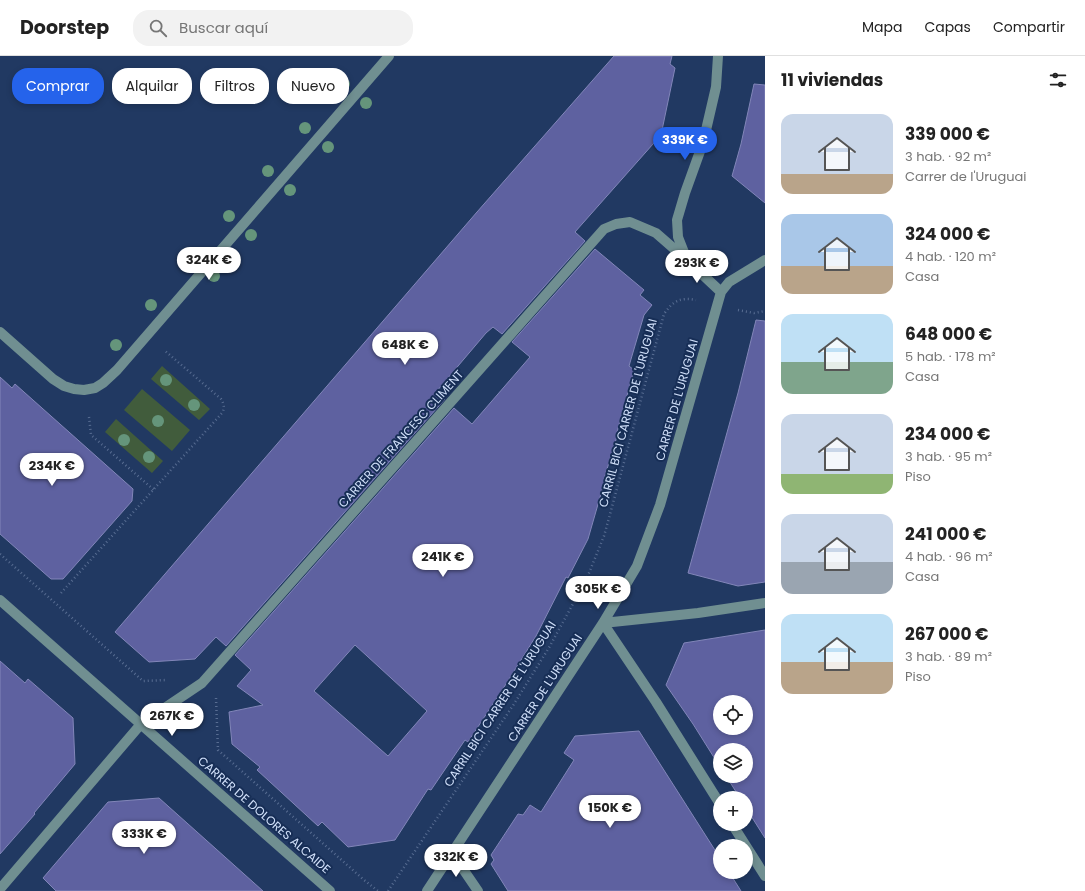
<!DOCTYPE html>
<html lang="es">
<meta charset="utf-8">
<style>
body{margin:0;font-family:Poppins,sans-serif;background:#f2f2f2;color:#222;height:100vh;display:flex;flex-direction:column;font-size:15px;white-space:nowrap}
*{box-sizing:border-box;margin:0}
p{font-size:13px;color:#767676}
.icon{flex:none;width:22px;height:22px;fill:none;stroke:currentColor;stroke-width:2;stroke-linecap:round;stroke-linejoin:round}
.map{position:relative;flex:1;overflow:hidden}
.details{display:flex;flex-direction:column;background:#fff;width:320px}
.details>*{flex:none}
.hud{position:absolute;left:12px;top:12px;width:380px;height:36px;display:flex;gap:8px}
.tools{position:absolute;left:713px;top:639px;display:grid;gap:8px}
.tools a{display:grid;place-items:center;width:40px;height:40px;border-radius:50%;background:#fff;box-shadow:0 2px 6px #0003;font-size:20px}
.price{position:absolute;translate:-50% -34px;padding:0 9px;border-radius:14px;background:#fff;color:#222;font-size:13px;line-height:26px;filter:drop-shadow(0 1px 2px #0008)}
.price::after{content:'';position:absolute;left:50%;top:24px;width:12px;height:9px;margin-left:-6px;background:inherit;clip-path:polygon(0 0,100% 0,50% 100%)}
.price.on{background:#2563eb;color:#fff}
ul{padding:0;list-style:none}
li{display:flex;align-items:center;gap:12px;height:100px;padding:0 16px}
li span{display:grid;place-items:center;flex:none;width:112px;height:80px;border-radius:12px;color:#555}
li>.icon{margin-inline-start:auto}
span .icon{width:48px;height:48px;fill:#fffc;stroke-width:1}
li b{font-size:17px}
h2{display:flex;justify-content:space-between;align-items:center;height:48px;padding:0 16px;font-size:17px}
.tag{padding:0 14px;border-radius:16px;background:#fff;box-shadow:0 2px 6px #0003;font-size:14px;line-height:36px}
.tag.on{background:#2563eb;color:#fff}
header{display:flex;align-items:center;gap:24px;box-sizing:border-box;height:56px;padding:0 20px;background:#fff;border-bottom:1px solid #e0e0e0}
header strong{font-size:19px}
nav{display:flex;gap:22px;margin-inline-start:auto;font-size:14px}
.search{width:280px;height:36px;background:#f2f2f2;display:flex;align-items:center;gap:10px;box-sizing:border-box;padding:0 14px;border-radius:16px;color:#767676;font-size:15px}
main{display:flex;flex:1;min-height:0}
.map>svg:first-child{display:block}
</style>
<header>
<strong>Doorstep</strong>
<div class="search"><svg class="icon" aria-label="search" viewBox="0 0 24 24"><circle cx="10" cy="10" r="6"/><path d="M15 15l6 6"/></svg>Buscar aquí</div>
<nav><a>Mapa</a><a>Capas</a><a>Compartir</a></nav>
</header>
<main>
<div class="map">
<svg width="765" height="835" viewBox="0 0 765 835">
<rect width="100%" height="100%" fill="#213962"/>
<path fill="#415c3c" d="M162 310 210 353 199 364 151 323Z
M142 333 190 374 172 395 124 354Z
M116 363 163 405 152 417 105 376Z"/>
<path fill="#5e61a0" stroke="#8286b9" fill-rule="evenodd" d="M614 0H672L670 8 675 12 661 79 575 176 585 185 502 278 493 271 486 277 436 336 445 343 226 590 216 581 195 603 149 606 115 576 477 156Z
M754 28 765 29V147L732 120 741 88Z
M595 193 644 234 640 239 652 249 644 259 629 310 634 314 617 376 618 377 604 423 605 424 588 483 568 522 566 521 536 580 506 628 468 686 465 684 431 734 428 733 395 784 348 791 322 766 318 770 257 714 260 711 232 688 229 656 263 649 237 630 251 614 235 599 454 352 472 368 530 301 512 286ZM355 589 427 655 388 700 314 635Z
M756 264 765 265V526L738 530 688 517 738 337Z
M0 321 12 332 15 328 133 433 132 445 63 523H51L0 478Z
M765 574V782L746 752V742H740L726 720H746V694H720V711L693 668 666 629 684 587ZM720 646H746V672H720Z
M0 605 25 627 28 623 73 662 75 708 34 757 35 758 0 798Z
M639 675 720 802V816H729L741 835H508L491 808 494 804 491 799 518 758 523 759 530 749 541 756 574 704 564 697 575 680Z
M159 742 263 835H56L43 822 108 746Z"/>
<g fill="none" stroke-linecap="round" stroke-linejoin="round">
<path stroke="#586d92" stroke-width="2.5" stroke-dasharray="1 3" stroke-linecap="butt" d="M738 254 754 257 765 255
M89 361 91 379 154 434
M0 498 143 625 167 624
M61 537 222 357C225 352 224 348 221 343L164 294
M216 642 218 694 364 824 378 835
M388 835 514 648 550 590 587 522 604 480 609 462 664 258C673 245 680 241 696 244"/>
<path stroke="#708f91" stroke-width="10" d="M718 0 716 31 703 87 685 137 677 164 678 181 687 204 721 236
M0 276 53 323 64 330 74 333 84 334 95 332 103 327 117 314 389 0
M0 544 330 835
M720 748 656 646 603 567 698 557 765 547
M732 768 765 820
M452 797 478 835
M0 833 141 668 202 627 604 173 616 168 630 166 656 177 687 204
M427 835 603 567 637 510 660 449 721 236 729 226 765 204"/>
</g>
<g fill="#65957b">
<circle cx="344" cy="28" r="6"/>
<circle cx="366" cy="47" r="6"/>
<circle cx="305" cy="72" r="6"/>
<circle cx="328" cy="91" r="6"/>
<circle cx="268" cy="115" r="6"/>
<circle cx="290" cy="134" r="6"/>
<circle cx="229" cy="160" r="6"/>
<circle cx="251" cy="179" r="6"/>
<circle cx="192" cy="202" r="6"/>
<circle cx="214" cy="220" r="6"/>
<circle cx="151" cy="249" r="6"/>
<circle cx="116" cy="289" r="6"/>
<circle cx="166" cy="324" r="6"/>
<circle cx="194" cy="349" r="6"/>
<circle cx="158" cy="365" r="6"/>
<circle cx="124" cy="384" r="6"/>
<circle cx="149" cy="401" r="6"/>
</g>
<g text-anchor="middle" stroke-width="4" stroke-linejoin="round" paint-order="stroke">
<g font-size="12" fill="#d1e0fa" stroke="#172e56">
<text transform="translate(677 344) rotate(-74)" y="4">CARRER DE L'URUGUAI</text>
<text transform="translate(628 357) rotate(-75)" y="4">CARRIL BICI CARRER DE L'URUGUAI</text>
<text transform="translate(401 383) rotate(-48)" y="4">CARRER DE FRANCESC CLIMENT</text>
<text transform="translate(545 632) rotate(-57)" y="4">CARRER DE L'URUGUAI</text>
<text transform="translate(500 648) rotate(-57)" y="4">CARRIL BICI CARRER DE L'URUGUAI</text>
<text transform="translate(264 759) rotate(41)" y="4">CARRER DE DOLORES ALCAIDE</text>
</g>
</g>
</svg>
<div class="tools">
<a><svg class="icon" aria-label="locate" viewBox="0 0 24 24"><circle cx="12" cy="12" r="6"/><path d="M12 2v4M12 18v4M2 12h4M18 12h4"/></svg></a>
<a><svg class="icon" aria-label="layers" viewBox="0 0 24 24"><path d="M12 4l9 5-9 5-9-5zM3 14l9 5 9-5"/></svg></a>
<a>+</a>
<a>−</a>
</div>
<b class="price on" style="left:685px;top:105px">339K €</b>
<b class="price" style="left:209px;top:225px">324K €</b>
<b class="price" style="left:697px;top:228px">293K €</b>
<b class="price" style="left:405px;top:310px">648K €</b>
<b class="price" style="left:52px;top:431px">234K €</b>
<b class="price" style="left:443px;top:522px">241K €</b>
<b class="price" style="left:598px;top:554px">305K €</b>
<b class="price" style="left:172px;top:681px">267K €</b>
<b class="price" style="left:610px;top:773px">150K €</b>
<b class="price" style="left:144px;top:799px">333K €</b>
<b class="price" style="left:456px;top:822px">332K €</b>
<div class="hud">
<a class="tag on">Comprar</a>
<a class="tag">Alquilar</a>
<a class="tag">Filtros</a>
<a class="tag">Nuevo</a>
</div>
</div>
<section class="details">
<h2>11 viviendas<svg class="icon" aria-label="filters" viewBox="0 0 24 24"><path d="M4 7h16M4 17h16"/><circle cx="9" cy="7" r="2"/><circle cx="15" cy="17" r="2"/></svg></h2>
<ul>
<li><span style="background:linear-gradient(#c9d6e8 75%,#b9a48a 0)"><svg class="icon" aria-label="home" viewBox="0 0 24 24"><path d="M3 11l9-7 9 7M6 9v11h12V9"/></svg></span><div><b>339 000 €</b><p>3 hab. · 92 m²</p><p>Carrer de l'Uruguai</p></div></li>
<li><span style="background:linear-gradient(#a9c7e8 65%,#b9a48a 0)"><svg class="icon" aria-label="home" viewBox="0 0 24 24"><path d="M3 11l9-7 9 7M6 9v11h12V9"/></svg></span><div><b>324 000 €</b><p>4 hab. · 120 m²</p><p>Casa</p></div></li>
<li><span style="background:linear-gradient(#bfe0f5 60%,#7fa58c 0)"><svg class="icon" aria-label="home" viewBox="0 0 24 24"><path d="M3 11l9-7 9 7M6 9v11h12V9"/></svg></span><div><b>648 000 €</b><p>5 hab. · 178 m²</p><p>Casa</p></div></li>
<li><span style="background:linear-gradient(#c9d6e8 75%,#8fb573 0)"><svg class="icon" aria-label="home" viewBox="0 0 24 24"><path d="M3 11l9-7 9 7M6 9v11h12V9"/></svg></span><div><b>234 000 €</b><p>3 hab. · 95 m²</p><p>Piso</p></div></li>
<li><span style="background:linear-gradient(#c9d6e8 60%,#9aa5b1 0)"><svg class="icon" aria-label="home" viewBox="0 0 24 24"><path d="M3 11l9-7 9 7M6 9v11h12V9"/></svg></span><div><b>241 000 €</b><p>4 hab. · 96 m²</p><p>Casa</p></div></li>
<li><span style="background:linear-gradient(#bfe0f5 60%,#b9a48a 0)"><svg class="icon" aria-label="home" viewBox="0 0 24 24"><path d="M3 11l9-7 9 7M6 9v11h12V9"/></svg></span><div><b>267 000 €</b><p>3 hab. · 89 m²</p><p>Piso</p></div></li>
</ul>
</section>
</main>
